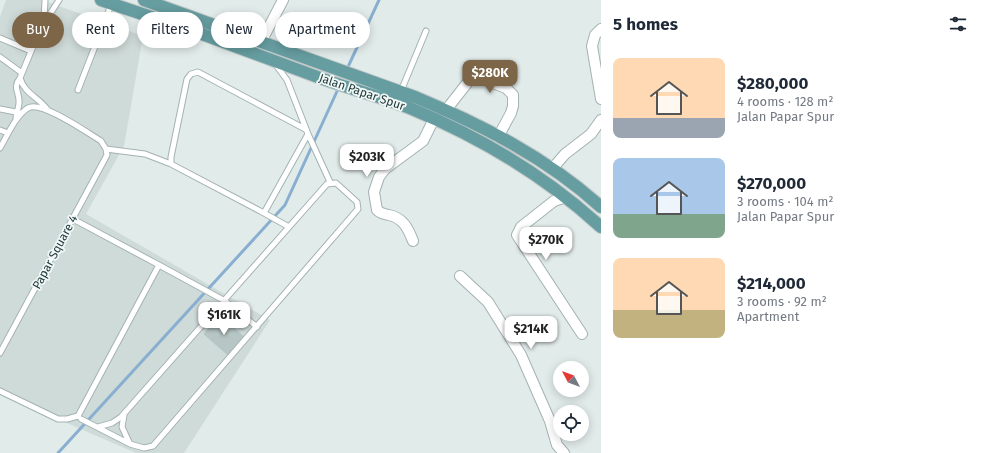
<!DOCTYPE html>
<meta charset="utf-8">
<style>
body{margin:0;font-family:"Fira Sans",sans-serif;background:#f6f6f7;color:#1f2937;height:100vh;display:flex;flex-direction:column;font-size:15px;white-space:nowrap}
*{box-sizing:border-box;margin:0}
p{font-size:13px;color:#747a83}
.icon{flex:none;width:22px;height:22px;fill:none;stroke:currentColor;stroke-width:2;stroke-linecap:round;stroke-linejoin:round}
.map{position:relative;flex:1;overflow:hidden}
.details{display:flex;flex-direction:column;background:#fff;width:380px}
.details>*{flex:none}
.hud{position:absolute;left:12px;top:12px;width:380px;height:36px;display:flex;gap:8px}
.needle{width:26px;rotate:311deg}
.tools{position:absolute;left:553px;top:361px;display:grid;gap:8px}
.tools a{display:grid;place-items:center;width:36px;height:36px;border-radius:50%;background:#fff;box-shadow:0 2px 10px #0003;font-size:20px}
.price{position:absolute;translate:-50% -34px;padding:0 9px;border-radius:8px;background:#fff;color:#222;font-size:13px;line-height:26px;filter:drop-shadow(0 1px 2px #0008)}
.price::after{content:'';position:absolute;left:50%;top:24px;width:12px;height:9px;margin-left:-6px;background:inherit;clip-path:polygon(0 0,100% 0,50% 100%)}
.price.selected{background:#7d6547;color:#fff}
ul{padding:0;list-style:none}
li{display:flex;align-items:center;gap:12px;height:100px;padding:0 12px}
li span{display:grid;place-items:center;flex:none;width:112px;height:80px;border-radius:8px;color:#555}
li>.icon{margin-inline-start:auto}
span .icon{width:48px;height:48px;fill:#fffc;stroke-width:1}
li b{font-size:17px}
h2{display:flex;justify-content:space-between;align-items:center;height:48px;padding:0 12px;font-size:17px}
.pill{padding:0 14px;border-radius:18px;background:#fff;box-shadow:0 2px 10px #0003;font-size:14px;line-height:36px}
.pill.selected{background:#7d6547;color:#fff}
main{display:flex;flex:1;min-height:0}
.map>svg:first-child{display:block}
</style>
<main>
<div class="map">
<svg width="601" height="453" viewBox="0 0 601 453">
<rect width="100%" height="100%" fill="#e1ebea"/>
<path fill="#cfdbd9" d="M6 0H42L143 36 124 146 86 214 270 320 184 453H136L0 394V17Z"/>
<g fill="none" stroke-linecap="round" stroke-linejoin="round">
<path stroke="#89afd0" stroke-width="3" d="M347 69 379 0
M58 453 285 205 339 87"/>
</g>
<path fill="#b6c6c4" stroke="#b3c5c3" d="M220 316 244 337 228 355 204 334Z"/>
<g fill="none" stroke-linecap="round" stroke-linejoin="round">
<g stroke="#a4b2b2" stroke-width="7">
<path id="service" d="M44 20 50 14 59 0
M0 38 31 51
M0 57 22 73
M276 65 287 80 308 134 264 213 171 164V157L187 79 191 74 198 72 305 129
M20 78C24 93 38 97 47 109
M78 90 111 5
M401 91 426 31
M0 109 16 112
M16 119C16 113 19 108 19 103 20 92 12 88 20 78L44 20 45 0
M0 130 8 133
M308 134 330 182
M0 148C7 136 16 115 28 108 41 100 88 133 101 141L106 149 107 155 0 353
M106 149 145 154 171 164
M264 213 289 227
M159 265 225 301 257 327
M0 391 58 419H67L78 416 159 265 73 219
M124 415 122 427 129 442
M81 419 130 444 144 448 153 446 358 209 357 202 336 183 327 184 121 417 112 423 98 427"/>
</g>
<g stroke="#a4b2b2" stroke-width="12">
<path id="minor" d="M601 29 595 35 592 46 601 99
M261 42 283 0
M446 110 468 82 473 78H480L506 88 513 95V106L511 113 498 137
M552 169 565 154 591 134 601 120
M566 197 554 201 521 227 517 235 582 334
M413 241C408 228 403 218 389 215 384 214 381 214 377 210L374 192 379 177 385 169 423 141 434 119
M460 276 488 302 521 355 550 421 557 445 564 453"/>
</g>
<g stroke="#c1c8c8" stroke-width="14">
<path id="primary" d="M101 0C135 12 168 22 202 34 242 49 283 64 323 79 353 90 384 97 412 109 482 138 545 176 601 227
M144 0 415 97C482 125 547 158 601 207"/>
</g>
<use href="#service" stroke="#fff" stroke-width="5"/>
<use href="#minor" stroke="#fff" stroke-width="10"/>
<use href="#primary" stroke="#669da0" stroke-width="12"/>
</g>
<g text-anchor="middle" stroke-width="3.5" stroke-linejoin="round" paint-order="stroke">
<g font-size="12" fill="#213a3b" stroke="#f1f8f7">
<text transform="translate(362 92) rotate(19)" y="4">Jalan Papar Spur</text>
<text transform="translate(55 252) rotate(-62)" y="4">Papar Square 4</text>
</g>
</g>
</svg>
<div class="tools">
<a><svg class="needle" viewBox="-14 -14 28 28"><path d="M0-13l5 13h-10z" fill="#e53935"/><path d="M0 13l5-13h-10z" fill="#747a83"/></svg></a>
<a><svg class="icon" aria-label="locate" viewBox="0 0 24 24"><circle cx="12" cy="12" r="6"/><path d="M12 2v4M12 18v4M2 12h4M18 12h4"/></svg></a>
</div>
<b class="price selected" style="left:490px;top:94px">$280K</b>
<b class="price" style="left:367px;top:178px">$203K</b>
<b class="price" style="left:546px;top:261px">$270K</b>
<b class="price" style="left:224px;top:336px">$161K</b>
<b class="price" style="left:531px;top:350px">$214K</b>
<div class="hud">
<a class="pill selected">Buy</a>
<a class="pill">Rent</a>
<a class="pill">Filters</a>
<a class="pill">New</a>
<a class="pill">Apartment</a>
</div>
</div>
<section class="details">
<h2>5 homes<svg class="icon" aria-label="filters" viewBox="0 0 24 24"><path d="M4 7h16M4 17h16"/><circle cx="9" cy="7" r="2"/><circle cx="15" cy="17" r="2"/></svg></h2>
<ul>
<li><span style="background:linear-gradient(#ffd9b3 75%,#9aa5b1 0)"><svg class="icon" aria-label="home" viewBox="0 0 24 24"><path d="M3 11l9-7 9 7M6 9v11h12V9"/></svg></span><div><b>$280,000</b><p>4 rooms · 128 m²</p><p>Jalan Papar Spur</p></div></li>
<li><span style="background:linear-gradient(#a9c7e8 70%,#7fa58c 0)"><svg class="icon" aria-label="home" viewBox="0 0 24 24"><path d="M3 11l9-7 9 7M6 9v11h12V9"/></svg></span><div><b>$270,000</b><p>3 rooms · 104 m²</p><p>Jalan Papar Spur</p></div></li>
<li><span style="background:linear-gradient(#ffd9b3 65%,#c2b280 0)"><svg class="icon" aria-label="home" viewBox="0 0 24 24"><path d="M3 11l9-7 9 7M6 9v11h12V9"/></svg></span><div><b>$214,000</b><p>3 rooms · 92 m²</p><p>Apartment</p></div></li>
</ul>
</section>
</main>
